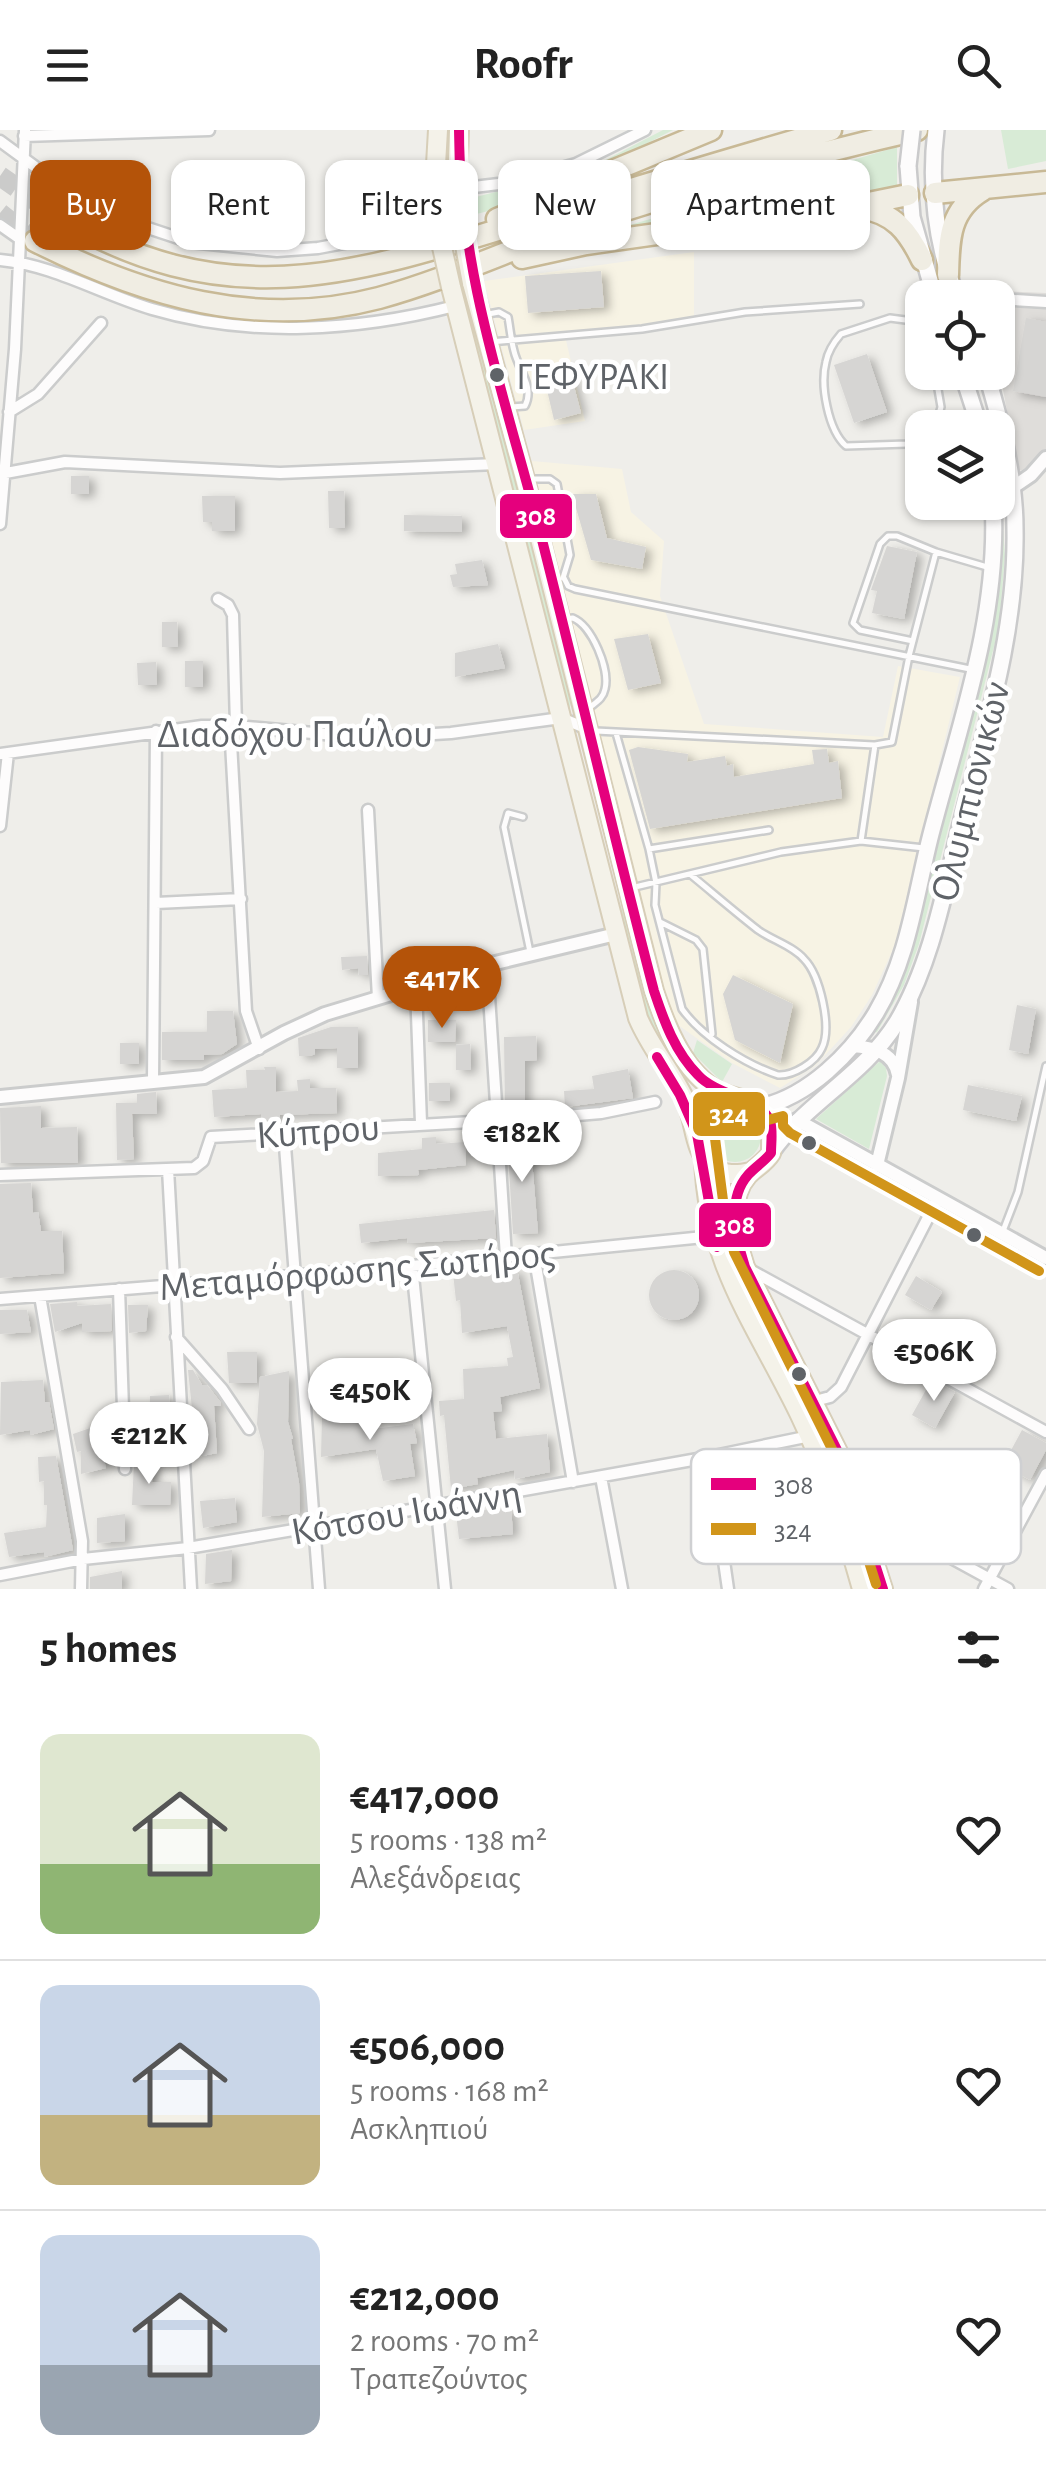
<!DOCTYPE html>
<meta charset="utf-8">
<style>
body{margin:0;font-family:"Alegreya Sans",sans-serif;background:#f6f6f6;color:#222;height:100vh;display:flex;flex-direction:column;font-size:38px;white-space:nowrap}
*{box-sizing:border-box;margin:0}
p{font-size:32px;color:#767676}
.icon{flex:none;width:55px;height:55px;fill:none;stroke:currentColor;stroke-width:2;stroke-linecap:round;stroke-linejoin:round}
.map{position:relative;height:1459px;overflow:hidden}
.details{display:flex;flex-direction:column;background:#fff;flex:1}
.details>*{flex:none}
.guide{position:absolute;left:30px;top:30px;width:988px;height:90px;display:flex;gap:20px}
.controls{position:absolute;left:905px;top:150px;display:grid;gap:20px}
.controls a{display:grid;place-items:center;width:110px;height:110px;border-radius:20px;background:#fff;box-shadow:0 2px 8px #0004;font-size:50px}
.price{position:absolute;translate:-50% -85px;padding:0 22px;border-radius:35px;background:#fff;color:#222;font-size:32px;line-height:65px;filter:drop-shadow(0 2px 5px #0008)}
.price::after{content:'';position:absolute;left:50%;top:60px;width:30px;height:22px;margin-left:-15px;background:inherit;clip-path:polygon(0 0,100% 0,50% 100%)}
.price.on{background:#b45309;color:#fff}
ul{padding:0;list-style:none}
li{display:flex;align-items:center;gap:30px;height:250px;padding:0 40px}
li+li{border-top:2px solid #e0e0e0}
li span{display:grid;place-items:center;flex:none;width:280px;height:200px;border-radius:20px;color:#555}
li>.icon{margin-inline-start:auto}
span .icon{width:120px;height:120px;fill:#fffc;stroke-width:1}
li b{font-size:42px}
h2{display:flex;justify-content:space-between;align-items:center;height:120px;padding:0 40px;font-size:42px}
.pill{padding:0 35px;border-radius:20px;background:#fff;box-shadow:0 2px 8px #0004;font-size:35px;line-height:90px}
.pill.on{background:#b45309;color:#fff}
header{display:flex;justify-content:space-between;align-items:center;height:130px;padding:0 40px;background:#fff;font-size:45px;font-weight:700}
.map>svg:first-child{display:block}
</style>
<header><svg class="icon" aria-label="menu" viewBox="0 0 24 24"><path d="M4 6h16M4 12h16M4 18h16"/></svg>Roofr<svg class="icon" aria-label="search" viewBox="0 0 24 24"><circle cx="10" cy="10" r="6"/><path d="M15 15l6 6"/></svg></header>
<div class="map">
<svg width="1046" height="1459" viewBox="0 0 1046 1459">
<defs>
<filter id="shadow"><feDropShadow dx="6" dy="3.5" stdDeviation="5" flood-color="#0004"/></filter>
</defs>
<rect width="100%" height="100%" fill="#efeeea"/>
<path fill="#f7f3e4" d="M694 122V188L642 200 565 206 585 291 524 300 484 151Z
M532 331 622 339 631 382 664 411 660 466 704 594 883 607 898 536 960 547 895 815 872 865 851 897 815 936 780 958 732 933 678 895 669 879Z"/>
<path fill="#dfddda" d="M972 160 1046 163V334L1018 341 998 232V168L975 167Z"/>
<path fill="#d8ebd6" d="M663 0H673C609 33 542 69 472 85V68L592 37Z
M1001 0H1046V31L1008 39Z
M897 17V59L592 106Z
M464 155 572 570 568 583 458 156Z
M998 327 1005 426 999 497 919 814 904 855 877 902 870 904 892 868 914 812 993 496 1000 425Z
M609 744 626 790 653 886 679 933 673 937 647 888Z
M697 910 732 934 722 952 693 923Z
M880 931 886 938 887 946 869 1019 816 989Z
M709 1006a26 26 0 1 1 52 0a26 26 0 1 1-52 0Z"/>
<path fill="#d6d5d3" filter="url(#shadow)" d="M601 141 604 177 528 183 525 146Z
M1026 188 1046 192V267L1013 261Z
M867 224 887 282 854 293 834 235Z
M569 237 581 283 554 290 543 243Z
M71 346H89V364H71Z
M328 361H344L345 398H329Z
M572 364H596L607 408 646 417 642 439 591 430Z
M202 366H235V401H212V392H203Z
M404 385 462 386V402L404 401Z
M887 416 917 422 904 489 872 483 877 461 871 460 872 457Z
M482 430 488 455 453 457 450 445 457 444 455 434Z
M162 492H177L178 517H162Z
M648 504 661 553 628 560 614 509Z
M498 514 505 538 455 547V523Z
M185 531H203V557H185Z
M156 532 157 555H138L137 533Z
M638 617 688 624 687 632 725 626 727 636 733 634 734 647 814 634 812 620 827 619 829 633 838 631 842 668 650 699 629 620Z
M367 826 368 845H359L358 838 342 840 341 827Z
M733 845 793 874 780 933 735 910 723 864Z
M1017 875 1036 879 1028 924 1009 920Z
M207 881H233L237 914 222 924 204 925V930H162V902H207Z
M428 890H456L455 912H428Z
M331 897H358V938H337V918L315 919V924L310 926H299L298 908Z
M536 906 537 930 525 931V978L505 979 504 907Z
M120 913H139V934H120Z
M470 914 471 940H456V915Z
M264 937H276V962L298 961 297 950 310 949V958H336L337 983 280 985V989L262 990 261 984 214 987 212 960 247 958 246 940H265Z
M628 939 633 968 565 977 564 961 594 959 592 946Z
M429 953H450V971H429Z
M968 955 1022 966 1016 991 963 980Z
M156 962 157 984H132L134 1029 117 1030 116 973H137V964Z
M41 976V998L77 997 78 1033H1L0 978Z
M530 1005 538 1103 513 1104 507 1007Z
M436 1007V1014L465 1012 466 1035 418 1040 419 1045 378 1046V1023L422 1019V1008Z
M31 1053 33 1083 38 1082 41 1101H62L64 1143 0 1148V1054Z
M494 1080 496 1108 408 1113 407 1108 361 1113 359 1094Z
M517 1139 540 1258 500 1267 502 1281 493 1282 496 1309 547 1304 550 1342 515 1349 514 1340 477 1348 478 1354 451 1359 444 1285 440 1286 439 1271 464 1269 463 1239 508 1236 507 1228 513 1227 507 1196 462 1203 460 1170 456 1171 453 1143 480 1140 481 1145Z
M649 1165a25 25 0 1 1 50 0a25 25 0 1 1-50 0Z
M916 1146 942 1162 931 1180 905 1165Z
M77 1172V1176L111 1174 112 1201 82 1202V1193L55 1202 50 1174Z
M128 1175H148L146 1201 129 1203Z
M0 1180H27L31 1202 0 1204Z
M959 1203 975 1212 958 1239 943 1229Z
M227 1222H257V1253H229Z
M353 1237 355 1263H321L319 1240Z
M188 1240H193L202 1255H207L221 1273V1276H214L217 1323 197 1327Z
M289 1241 288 1292 293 1309H291L299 1353 300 1383 262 1387 264 1321 257 1294 260 1247Z
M932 1249 955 1262 935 1298 912 1285Z
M43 1250 45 1272H49L54 1299 30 1305V1300L0 1305 1 1252Z
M169 1265 170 1326 150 1327V1266Z
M362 1281 364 1300 413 1294 417 1313 410 1314 415 1346 383 1351 376 1319 321 1327 322 1286Z
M96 1296 106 1338 81 1344V1321L77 1322 73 1304Z
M1022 1300 1046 1313V1320L1030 1350 1003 1335Z
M56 1326 73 1420 44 1427V1422L9 1427 4 1403 46 1397 47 1375H44V1351L39 1352 38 1327Z
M134 1332H153L152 1352H171L170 1375H132Z
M235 1368 237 1392 203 1398 200 1371Z
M511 1377 513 1404 459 1409 456 1383Z
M125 1384V1411L97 1413V1388Z
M232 1420 231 1451 205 1454 206 1424Z
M122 1441V1459H90V1447Z"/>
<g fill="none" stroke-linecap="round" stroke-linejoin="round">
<path stroke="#cbcbca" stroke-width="20" stroke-dasharray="20 10" stroke-linecap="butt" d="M0 46 53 83
M0 83 35 111"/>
<g stroke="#cbcccc" stroke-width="10">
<path id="service" d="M483 185 499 182 508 187C510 198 511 210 514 221 518 239 535 257 525 276L511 277
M922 210 913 191 890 188 841 204C834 212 828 221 826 232 820 255 828 300 846 316L907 314 922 305
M490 212 642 199 745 182 860 174
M935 242 941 277 935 298
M532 349H550L557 354 570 425 563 448
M564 448 568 456 575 459 970 539
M563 489 573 488C592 496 610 539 605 559 603 569 596 572 589 578
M913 511 860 500 853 493 880 414 888 406H897L936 422
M596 601 874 615
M616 603 649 719 656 753 655 775 682 879C702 907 745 934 778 945 793 946 816 932 822 918 832 897 820 845 804 829 793 816 772 810 758 800 735 782 713 763 691 745
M523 687 508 683 504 697 530 822
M861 711 875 615 892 612 909 526 936 422 987 437
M649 719 769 700
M631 758 781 722 861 711 924 718
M660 792 696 810 703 819 712 904
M1003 1101 1018 1062 1046 936"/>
</g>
<g stroke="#cbcccc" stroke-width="15">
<path id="minor" d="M24 6 209 0
M0 11 94 80 190 112 277 121 318 118 382 106 437 91
M457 59 507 53 576 34 645 0
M0 95 20 109
M0 130C54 135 101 164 152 179 250 208 357 201 455 176
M998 169 1046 172
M9 282 38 264 101 193
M0 344 65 332 280 343 497 334
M0 394 15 219 25 0
M218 469 228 475 233 485 236 596
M230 595 246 881 259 919
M0 624 202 596H236L368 608 451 603 561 588 588 599
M368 680 378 868
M0 696 8 623
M156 773 241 769
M487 835 506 1127
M416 857 421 993
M153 951 156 601
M284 1003 319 1459
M168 1039 191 1459
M0 1045 194 1038 203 1031 211 1007 542 988 601 983 655 972
M534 1124 573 1352
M412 1136 445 1459
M750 1140 1046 1302
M119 1159 125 1339
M40 1166 82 1411 81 1459
M0 1169 412 1136 714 1106
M176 1207 222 1259 249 1299
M815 1271 830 1267 841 1257 938 1068
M709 1327 728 1459
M601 1347 622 1459
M860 1378 1008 1459
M0 1445 83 1429 188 1418 434 1376 709 1327 810 1306
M984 1459 1046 1344"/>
</g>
<g stroke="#cbcccc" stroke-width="18">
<path id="tertiary" d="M1012 358 1031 345 1046 328
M852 916C872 917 894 922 898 945
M0 967 204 947 284 903 325 884 487 835 616 804
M797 990 1046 1128
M877 1035 898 948 911 872"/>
</g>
<g stroke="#cacacb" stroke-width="20">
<path id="secondary" d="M936 0C929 56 936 115 957 168
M908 36 912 87 935 168
M962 242 980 298
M760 977C808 967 852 923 876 883 908 829 915 768 930 708 958 599 1000 487 993 372
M771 1023C805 973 864 946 897 892 931 834 944 763 960 698 985 600 1017 501 1015 399 1015 346 1001 293 986 242"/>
</g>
<g stroke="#d7ceb8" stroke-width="22">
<path id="primary" d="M459 0 457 59 460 89
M437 95 435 52 438 0
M472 153 525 349 654 861C665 894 681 936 711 957 735 974 755 962 771 993V1023C765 1033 756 1037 748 1045 726 1069 736 1110 745 1137L841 1328 883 1459
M451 157 638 888C651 919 673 943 686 972 696 993 693 1022 713 1037 724 1046 737 1045 751 1042
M697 1000 707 977 730 967
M704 1028C707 1134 756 1194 800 1285 827 1341 845 1399 862 1459"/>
</g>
<g stroke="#c8b996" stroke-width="25">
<path id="motorway" d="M935 63 1046 52
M861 78C894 83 908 101 922 130
M53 83C230 190 358 143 540 87 637 57 733 28 831 0
M497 89 711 0
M35 111C144 166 257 200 379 168 448 149 513 118 580 95 690 58 803 26 917 0
M522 128 586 114 849 77 908 65
M948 145C949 109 949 80 983 60"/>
</g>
<use href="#service" stroke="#fdfcfc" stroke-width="5"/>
<use href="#minor" stroke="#fdfcfc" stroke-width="10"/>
<use href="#tertiary" stroke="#fdfcfc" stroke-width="12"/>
<use href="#secondary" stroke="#fdfcfc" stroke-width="15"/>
<use href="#primary" stroke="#f4f2e9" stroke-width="18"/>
<use href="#motorway" stroke="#f0ede3" stroke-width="20"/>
<g stroke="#cacacb" stroke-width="20" stroke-linecap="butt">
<path id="secondary-bridge" d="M908 36 912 0"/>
</g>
<g stroke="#d7ceb8" stroke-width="22" stroke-linecap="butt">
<path id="primary-bridge" d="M460 89 472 153
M437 95 451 157"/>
</g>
<use href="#secondary-bridge" stroke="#fdfcfc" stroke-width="15"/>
<use href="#primary-bridge" stroke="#f4f2e9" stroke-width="18"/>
<g stroke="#fff" stroke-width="18">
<path id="bus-1" d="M459 0C459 140 505 268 540 402 579 555 614 709 654 861 664 891 675 922 698 945 717 966 761 968 770 991 773 1000 771 1013 771 1023 764 1032 755 1037 748 1045 726 1070 736 1109 745 1137L841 1328 883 1459
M657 927 680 965 697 1004 717 1117"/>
</g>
<g stroke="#fff" stroke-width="18">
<path id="bus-2" d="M876 1454 836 1327 734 1122 724 1078 713 993 730 983 760 992 783 986V996L790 1003 1039 1141"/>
</g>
<use href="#bus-1" stroke="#e5007d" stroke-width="10"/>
<use href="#bus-2" stroke="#d1951a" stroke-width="10"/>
</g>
<g fill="#5f6368" stroke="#fff" stroke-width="4">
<circle cx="497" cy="245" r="9"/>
<circle cx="809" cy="1013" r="9"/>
<circle cx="974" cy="1105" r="9"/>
<circle cx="799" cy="1244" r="9"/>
</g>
<g text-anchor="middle" stroke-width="9" stroke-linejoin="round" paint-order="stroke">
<g font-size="38" fill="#5f6368" stroke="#fff" text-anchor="start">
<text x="516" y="259">ΓΕΦΥΡΑΚΙ</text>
</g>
<g font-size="40" fill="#5f6368" stroke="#fff">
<text x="295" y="617">Διαδόχου Παύλου</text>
<text transform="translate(969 661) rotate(-76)" y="14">Ολυμπιονικών</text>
<text transform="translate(318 1000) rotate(-4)" y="14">Κύπρου</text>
<text transform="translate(357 1139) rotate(-5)" y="14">Μεταμόρφωσης Σωτήρος</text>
<text transform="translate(406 1381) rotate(-10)" y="14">Κότσου Ιωάννη</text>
</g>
</g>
<rect x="691" y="1319" width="330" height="115" rx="15" fill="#fff" stroke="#cfd0d2" stroke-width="2.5"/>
<rect x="711" y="1348" width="45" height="12" fill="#e5007d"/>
<rect x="711" y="1393" width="45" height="12" fill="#d1951a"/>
<g font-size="28" fill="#5f6368">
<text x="774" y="1364">308</text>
<text x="774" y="1409">324</text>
</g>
<g stroke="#fff" stroke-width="4">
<rect x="498" y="362" width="76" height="48" rx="10" fill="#e5007d"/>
<rect x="691" y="960" width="76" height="48" rx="10" fill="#d1951a"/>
<rect x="697" y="1071" width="76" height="48" rx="10" fill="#e5007d"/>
</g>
<g font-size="28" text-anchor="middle" font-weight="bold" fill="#fff">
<text x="536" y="395">308</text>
<text x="729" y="993">324</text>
<text x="735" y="1104">308</text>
</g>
</svg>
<div class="controls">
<a><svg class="icon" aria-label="locate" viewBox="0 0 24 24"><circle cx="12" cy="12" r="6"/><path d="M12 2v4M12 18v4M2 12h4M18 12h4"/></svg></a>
<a><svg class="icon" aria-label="layers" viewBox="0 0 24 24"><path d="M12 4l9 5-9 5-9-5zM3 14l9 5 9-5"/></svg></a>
</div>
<b class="price on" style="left:442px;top:901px">€417K</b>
<b class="price" style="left:522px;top:1055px">€182K</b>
<b class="price" style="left:934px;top:1274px">€506K</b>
<b class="price" style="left:370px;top:1313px">€450K</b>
<b class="price" style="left:149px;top:1357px">€212K</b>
<div class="guide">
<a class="pill on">Buy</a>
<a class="pill">Rent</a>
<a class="pill">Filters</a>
<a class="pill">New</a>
<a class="pill">Apartment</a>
</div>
</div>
<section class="details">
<h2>5 homes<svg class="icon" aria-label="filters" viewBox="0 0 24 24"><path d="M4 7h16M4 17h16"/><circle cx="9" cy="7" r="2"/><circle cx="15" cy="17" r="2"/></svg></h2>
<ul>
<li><span style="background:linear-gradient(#dfe7d0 65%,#8fb573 0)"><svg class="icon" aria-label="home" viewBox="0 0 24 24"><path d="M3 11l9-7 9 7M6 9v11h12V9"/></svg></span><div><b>€417,000</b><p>5 rooms · 138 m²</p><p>Αλεξάνδρειας</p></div><svg class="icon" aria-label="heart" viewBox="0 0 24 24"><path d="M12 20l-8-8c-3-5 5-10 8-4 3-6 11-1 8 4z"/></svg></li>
<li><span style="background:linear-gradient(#c9d6e8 65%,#c2b280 0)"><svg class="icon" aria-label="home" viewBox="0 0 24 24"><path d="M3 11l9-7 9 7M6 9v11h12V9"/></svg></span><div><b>€506,000</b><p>5 rooms · 168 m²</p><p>Ασκληπιού</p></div><svg class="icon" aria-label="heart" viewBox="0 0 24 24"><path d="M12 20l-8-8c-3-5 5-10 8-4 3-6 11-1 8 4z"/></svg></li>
<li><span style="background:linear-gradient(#c9d6e8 65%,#9aa5b1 0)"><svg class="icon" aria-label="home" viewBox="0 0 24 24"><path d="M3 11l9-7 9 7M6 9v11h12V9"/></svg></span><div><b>€212,000</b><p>2 rooms · 70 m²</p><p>Τραπεζούντος</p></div><svg class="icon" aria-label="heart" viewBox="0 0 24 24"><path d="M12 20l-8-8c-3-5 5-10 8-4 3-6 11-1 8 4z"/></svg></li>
</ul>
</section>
